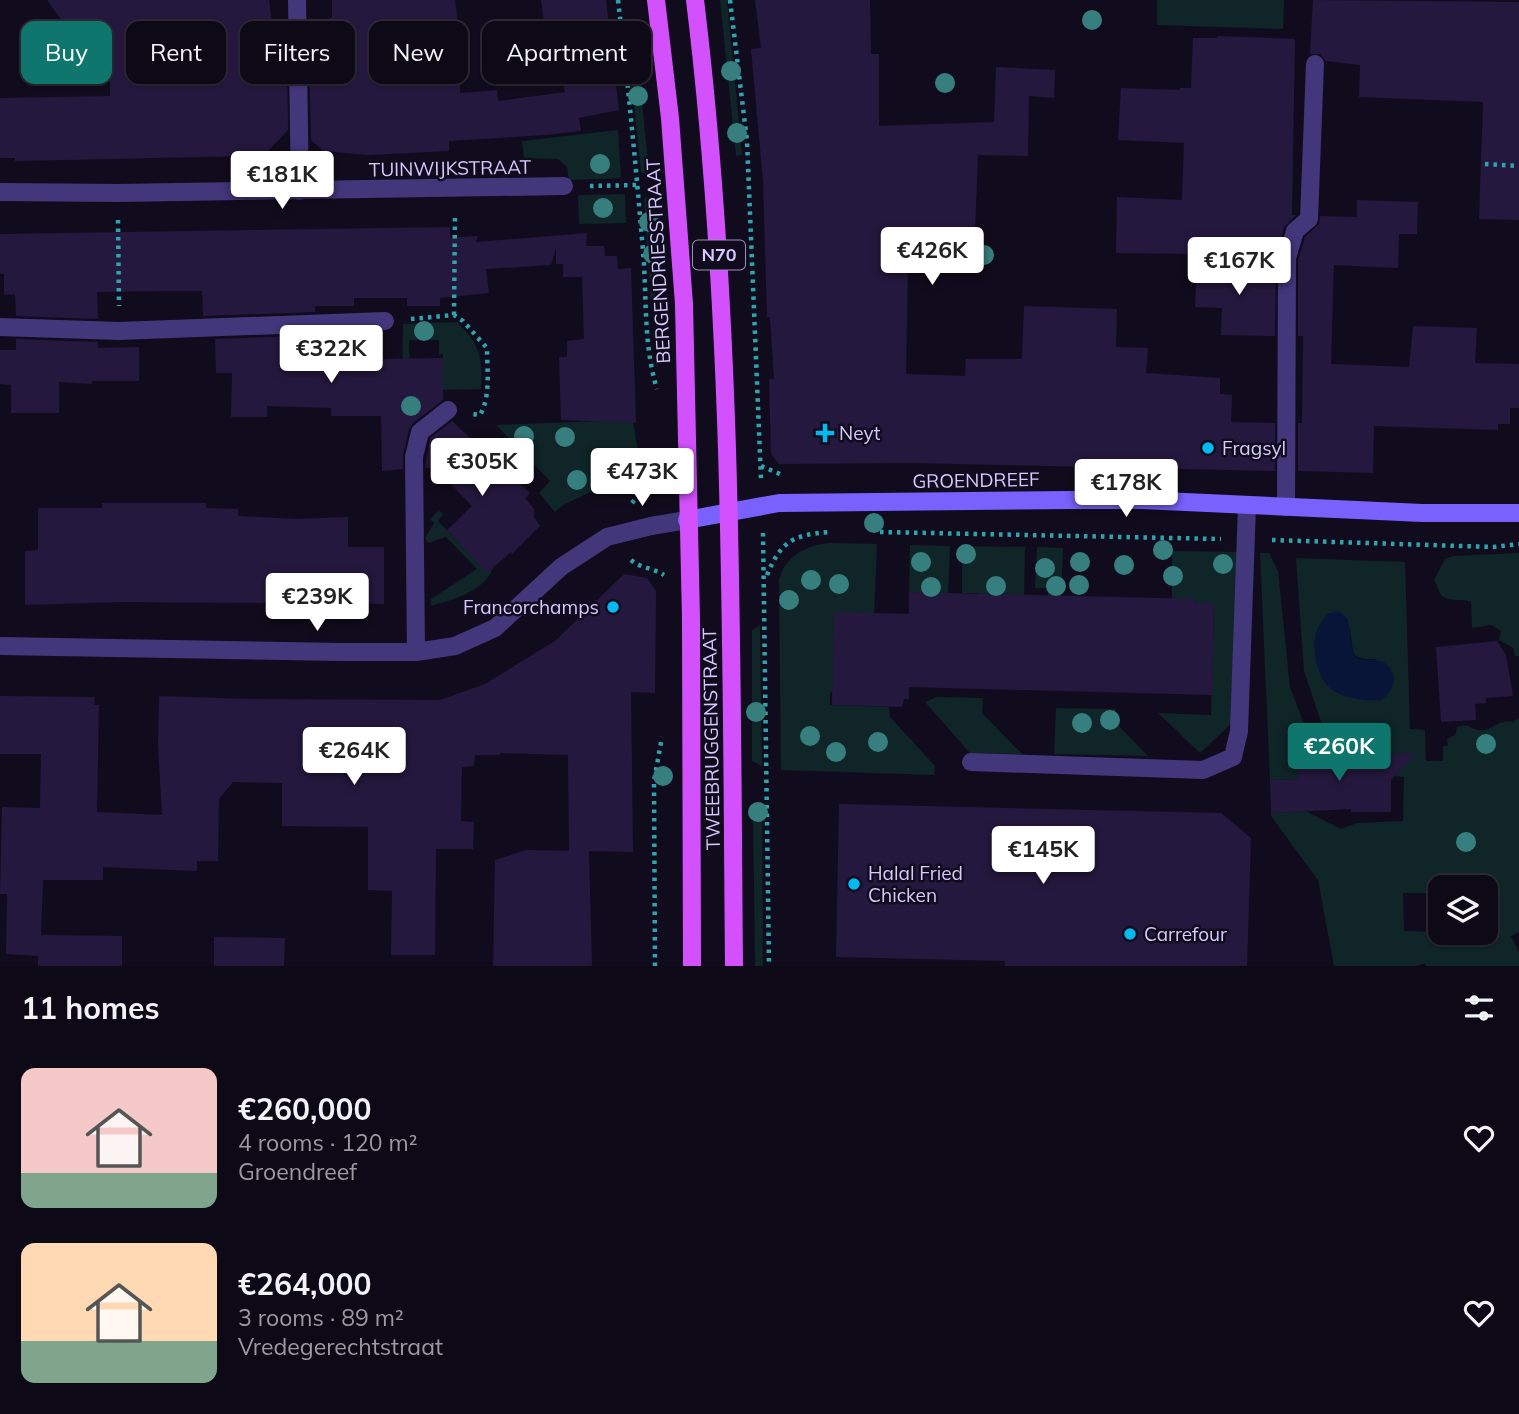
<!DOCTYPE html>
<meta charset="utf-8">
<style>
body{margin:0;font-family:Mulish,sans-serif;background:#1b1723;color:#f1f3f6;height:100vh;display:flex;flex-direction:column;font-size:26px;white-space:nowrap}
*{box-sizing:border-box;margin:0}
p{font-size:23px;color:#9a9aa1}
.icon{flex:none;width:38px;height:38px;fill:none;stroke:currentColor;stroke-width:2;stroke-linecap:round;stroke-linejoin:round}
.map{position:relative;height:966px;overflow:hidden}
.details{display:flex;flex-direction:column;background:#0d0916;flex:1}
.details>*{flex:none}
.hud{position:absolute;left:21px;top:21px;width:700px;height:63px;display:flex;gap:14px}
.buttons{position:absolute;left:1428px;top:875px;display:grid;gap:14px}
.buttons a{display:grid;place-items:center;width:70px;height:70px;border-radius:14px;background:#0d0916;box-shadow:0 2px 5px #0004,0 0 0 2px #2d2a35;font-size:35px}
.price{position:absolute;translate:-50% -60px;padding:0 16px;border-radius:7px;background:#fff;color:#222;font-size:23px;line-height:46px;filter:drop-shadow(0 2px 4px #0008)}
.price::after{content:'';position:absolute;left:50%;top:42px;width:21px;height:16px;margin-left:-10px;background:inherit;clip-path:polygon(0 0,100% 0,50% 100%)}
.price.on{background:#0f766e;color:#fff}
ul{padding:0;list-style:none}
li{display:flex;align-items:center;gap:21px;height:175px;padding:0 21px}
li span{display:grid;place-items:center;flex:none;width:196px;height:140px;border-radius:14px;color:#555}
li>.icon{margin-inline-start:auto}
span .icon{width:84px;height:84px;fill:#fffc;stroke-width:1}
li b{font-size:30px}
h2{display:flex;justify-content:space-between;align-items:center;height:84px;padding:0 21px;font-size:30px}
.chip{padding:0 24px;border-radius:14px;background:#0d0916;box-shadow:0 2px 5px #0004,0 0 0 2px #2d2a35;font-size:24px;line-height:63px}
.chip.on{background:#0f766e;color:#fff}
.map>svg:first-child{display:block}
</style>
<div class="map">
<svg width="1519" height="966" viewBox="0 0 1519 966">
<rect width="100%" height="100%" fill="#110c1d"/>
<path fill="#0f2527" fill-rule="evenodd" d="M720 0H727L742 155 736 156Z
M1157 0H1284L1283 29 1157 25Z
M637 51 649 173H641L629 52Z
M618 130 621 178 569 180 567 167 558 159 524 158 522 141Z
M625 194 626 223 579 224 578 195Z
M651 197 659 302 651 303 644 198Z
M457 322C480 344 483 358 481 389L439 390 443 377V354H439V340H409L410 390 401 427 403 324Z
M633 420 638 453 616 480 563 505 555 512 539 493 550 481 496 425Z
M439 510 443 514 438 521 469 553 493 568C485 591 452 600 431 606V599L477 569 446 537 428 543 425 538 434 523 430 519Z
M830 543 877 544 874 618 833 692H830V705L889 707 890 717 935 766 934 775 781 770 779 580C785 556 806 545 830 543Z
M910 545 950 546 948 596 933 593 911 592 909 603Z
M962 546 1025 547 1024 599C1008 595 996 592 981 597L978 593H962Z
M1037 547 1063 548 1061 600 1048 595V588H1035Z
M1172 551 1238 552 1234 721 1200 753 1158 713 1211 715 1214 604 1195 603 1196 600 1172 603Z
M1260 553H1269L1278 571 1290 687 1304 724 1297 728 1298 779 1270 780Z
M1519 553V656H1515L1513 648 1499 640 1501 631 1491 625 1472 628 1471 602C1463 598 1448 602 1442 596 1439 593 1437 584 1434 580L1445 559 1453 556Z
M1296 558 1405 562 1410 729 1425 730 1426 761H1443V746H1448L1447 739 1455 735 1457 727 1467 725C1489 740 1493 718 1513 722L1519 718V932L1511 936 1519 952V966H1426L1425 963 1417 966H1334L1318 880 1271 816V813L1306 811 1341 829 1357 823 1403 821 1404 777 1394 776 1388 754H1365L1363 730C1348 727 1335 728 1321 722L1304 671ZM1350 628C1354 651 1348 660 1376 659L1381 700 1348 697ZM1440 887H1486V933H1440ZM1403 893H1427L1432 932 1404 931Z
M760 625 762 766 752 761V630Z
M937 697 983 698 982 713 1022 754 970 753 925 702Z
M1056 708 1116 709 1115 722 1148 756 1054 754Z
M762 803 763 966H755L753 808Z"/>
<path fill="#091439" d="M1338 611 1347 618C1350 627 1351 650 1355 655 1362 664 1376 656 1386 664 1400 675 1394 691 1381 700 1368 701 1349 699 1337 693 1318 684 1311 652 1316 633 1318 626 1323 620 1327 614Z"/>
<path fill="#25183e" d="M47 0H269L277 59H287L288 130 267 152 250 153V156L15 161V158H0V98L110 96V40H76Z
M332 0H455L460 40V93L497 90 498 101 565 92 556 36 546 37 541 0H606L619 110 579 118 581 131 546 135 449 141V151L368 155 323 151 311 140 309 58H330L329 18H332Z
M755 0H870L871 54H879V126L994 122 996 67 1055 70 1054 98 1029 96 1028 156 978 155 975 228H968L967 268 908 266 906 374 965 376 966 359H1022L1024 306 1117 309 1116 347 1148 348 1146 373 1220 378V394L1232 395 1231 422 1275 423V471L911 463 779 464 771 454 769 379H774L770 317H767L763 181 751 49 761 48Z
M1313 0 1519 2V220L1479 219 1483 102 1359 97 1360 65 1326 61 1320 54H1310Z
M1217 36 1295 39 1292 215H1296L1284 227 1279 246 1200 238 1190 243V254L1116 253 1117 197 1182 200 1184 143 1118 140 1121 88 1180 90V88H1191L1193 38H1217Z
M1357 200 1418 202 1417 234H1399L1398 268 1334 265 1331 364 1409 367 1413 326 1477 328 1475 363 1519 364V408H1510V424H1498V430L1374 426 1373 473 1298 471V423H1302L1303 336H1298V260L1305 237 1319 224 1320 216 1357 217Z
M450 227V238L478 236 476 242 587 233 586 246H604L605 256H617L618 269 631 268 636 423 561 420 559 357H567V341L584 339 582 277H563V264H556V248L551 265 486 269 489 293 440 298V306H407V298H354V306H315V312L203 316 202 291H162L97 292 98 319 16 316 15 294 4 295V274H0V234Z
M1197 260 1276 268 1275 336 1221 335 1222 308 1195 307Z
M316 335V360L443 358V400L413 423 409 429 403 455V469L382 471 381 416H331V408L267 406V417H231L232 373H216L215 339Z
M16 339 98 342V348L139 347V381H92V384L59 382V413H11V385L0 384V350H16Z
M452 421 530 493 525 498 534 509V517L540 526 512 554 511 552 487 573 447 530 472 506 435 468H425L430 438Z
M102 503H206V508L238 509V516L297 519 348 517V547H384V604L121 602 25 605V551L38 550V508H102Z
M624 574 647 578 656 591 655 693 631 692 633 852 589 851 592 966H493L495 860 526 850 578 851H569L568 755 500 753V755H475L474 766 462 767 461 821 474 822 473 849H436L435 955H391L392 891 368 890V827L282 826V783L233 782 219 799 218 861H197V871L103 867V880H43L41 935 122 936V966H38V956L6 954 7 894H0L2 807 40 808 41 754H0V696L95 697 94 705H99L97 812 162 815 158 745 159 696 251 699 440 700 485 684 555 641Z
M909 592 1196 599 1195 603H1214L1212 695 909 687V699H904L902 707 832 705 834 612 909 614Z
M1497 641 1506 655 1513 696 1486 698V703L1475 704 1476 720 1441 722 1436 647Z
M1318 751H1348V754L1416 753 1391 780V812H1351V809L1271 813 1270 780 1298 779 1297 755H1318Z
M839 804 1221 813 1251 838 1247 966H1005V961L836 957Z
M214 937 285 938 284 966H214Z"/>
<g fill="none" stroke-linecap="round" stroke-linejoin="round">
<path stroke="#2ea5ad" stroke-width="4.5" stroke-dasharray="3.5 5" stroke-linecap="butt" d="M618 0C628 83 636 167 643 251 647 297 643 344 657 389
M730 0 747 141 761 479
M1485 164 1519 166
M590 186 638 185
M118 220 119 306
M454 315 455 214
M411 319 454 315 463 321 487 348C487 369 491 396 480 415L472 414
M761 466 780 474
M632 503 660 469
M880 532 1221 539
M763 533 769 966
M1272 540 1493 547 1519 544
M631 560C640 568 653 568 664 575
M767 575C781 541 793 535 829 532
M655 966 654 781 662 737"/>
<path stroke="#43377c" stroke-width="18" d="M1200 249 1287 258
M0 327 119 331 385 321
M1286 507 1287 258 1295 231 1309 219 1315 64
M416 652 414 457 420 432 448 410
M971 762 1203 770 1233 757 1239 731 1247 505"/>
<path stroke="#43377c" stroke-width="18" d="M297 0 300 191
M0 192 118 193 564 186
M0 646 341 652H416L455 646 495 628 561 567 607 537 651 526 687 520"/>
<path stroke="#7961fe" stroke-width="18" d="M687 520 779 503 1071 500H1142L1422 513H1519"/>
<path stroke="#d351fd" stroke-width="18" d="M656 0 670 118 684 304 691 619 692 966
M695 0C734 320 731 644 734 966"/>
</g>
<g fill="#377f7e">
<circle cx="1092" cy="20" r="10"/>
<circle cx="634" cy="62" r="10"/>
<circle cx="731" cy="71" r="10"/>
<circle cx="945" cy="83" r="10"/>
<circle cx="638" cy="96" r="10"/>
<circle cx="737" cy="133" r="10"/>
<circle cx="600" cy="164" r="10"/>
<circle cx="603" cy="208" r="10"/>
<circle cx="649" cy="222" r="10"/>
<circle cx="653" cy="254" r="10"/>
<circle cx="984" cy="255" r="10"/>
<circle cx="424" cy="331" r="10"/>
<circle cx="411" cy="406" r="10"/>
<circle cx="524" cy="436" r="10"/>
<circle cx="565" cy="437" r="10"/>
<circle cx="577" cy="480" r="10"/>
<circle cx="874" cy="523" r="10"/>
<circle cx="1163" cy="550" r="10"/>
<circle cx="966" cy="554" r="10"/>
<circle cx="921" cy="562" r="10"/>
<circle cx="1080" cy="562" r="10"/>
<circle cx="1223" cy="564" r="10"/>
<circle cx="1124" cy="565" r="10"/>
<circle cx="1045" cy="568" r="10"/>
<circle cx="1173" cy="576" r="10"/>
<circle cx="811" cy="580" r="10"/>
<circle cx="839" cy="584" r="10"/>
<circle cx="1079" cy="585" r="10"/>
<circle cx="996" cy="586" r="10"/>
<circle cx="1056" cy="586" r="10"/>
<circle cx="931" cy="587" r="10"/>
<circle cx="789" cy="600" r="10"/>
<circle cx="756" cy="712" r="10"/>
<circle cx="1110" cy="720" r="10"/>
<circle cx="1082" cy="723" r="10"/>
<circle cx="810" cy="736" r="10"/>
<circle cx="878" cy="742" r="10"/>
<circle cx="1486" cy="744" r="10"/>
<circle cx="836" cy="752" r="10"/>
<circle cx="663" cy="776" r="10"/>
<circle cx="758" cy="812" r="10"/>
<circle cx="1466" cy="842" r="10"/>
</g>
<g fill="#02baf1" stroke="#110c1d" stroke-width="2.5">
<path d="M821.5 422.5h7v7h7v7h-7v7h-7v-7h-7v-7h7z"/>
<circle cx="1208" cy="448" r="7"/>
<circle cx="613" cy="607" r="7"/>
<circle cx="854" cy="884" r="7"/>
<circle cx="1130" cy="934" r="7"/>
</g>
<g text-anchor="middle" stroke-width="5" stroke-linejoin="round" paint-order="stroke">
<rect fill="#110c1d" stroke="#9b90bb" stroke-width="2" x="693" y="240.5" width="52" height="29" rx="5"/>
<g font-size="18" font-weight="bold" fill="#d6c9ff">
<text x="719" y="261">N70</text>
</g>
<g font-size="19" fill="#d6c9ff" stroke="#110c1d">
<text transform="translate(450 168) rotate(-1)" y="7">TUINWIJKSTRAAT</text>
<text transform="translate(658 261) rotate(-93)" y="7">BERGENDRIESSTRAAT</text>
<text transform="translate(976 480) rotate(-1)" y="7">GROENDREEF</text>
<text transform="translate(711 739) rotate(-91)" y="7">TWEEBRUGGENSTRAAT</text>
</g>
<g font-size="19" fill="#d6c9ff" stroke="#110c1d" text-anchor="start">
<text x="839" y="440">Neyt</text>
<text x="1222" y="455">Fragsyl</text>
<text x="599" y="614" text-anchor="end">Francorchamps</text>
<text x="868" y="880">Halal Fried<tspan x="868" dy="22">Chicken</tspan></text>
<text x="1144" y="941">Carrefour</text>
</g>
</g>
</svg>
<div class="buttons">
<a><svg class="icon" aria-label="layers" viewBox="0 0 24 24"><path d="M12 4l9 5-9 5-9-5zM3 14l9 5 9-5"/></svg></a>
</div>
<b class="price" style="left:282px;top:211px">€181K</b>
<b class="price" style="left:932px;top:287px">€426K</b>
<b class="price" style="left:1239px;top:297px">€167K</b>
<b class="price" style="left:331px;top:385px">€322K</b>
<b class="price" style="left:482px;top:498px">€305K</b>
<b class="price" style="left:642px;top:508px">€473K</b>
<b class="price" style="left:1126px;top:519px">€178K</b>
<b class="price" style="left:317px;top:633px">€239K</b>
<b class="price on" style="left:1339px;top:783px">€260K</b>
<b class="price" style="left:354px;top:787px">€264K</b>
<b class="price" style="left:1043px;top:886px">€145K</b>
<div class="hud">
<a class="chip on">Buy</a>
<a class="chip">Rent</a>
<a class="chip">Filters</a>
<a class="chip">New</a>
<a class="chip">Apartment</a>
</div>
</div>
<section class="details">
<h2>11 homes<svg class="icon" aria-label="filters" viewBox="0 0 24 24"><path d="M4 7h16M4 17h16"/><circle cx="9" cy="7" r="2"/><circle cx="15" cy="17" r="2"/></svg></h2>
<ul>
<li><span style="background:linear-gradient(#f6c9c9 75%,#7fa58c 0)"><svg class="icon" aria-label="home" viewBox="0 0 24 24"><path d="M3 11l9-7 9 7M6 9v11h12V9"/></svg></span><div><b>€260,000</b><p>4 rooms · 120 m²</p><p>Groendreef</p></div><svg class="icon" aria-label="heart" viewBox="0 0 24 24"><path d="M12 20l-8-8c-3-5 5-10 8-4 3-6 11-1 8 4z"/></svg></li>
<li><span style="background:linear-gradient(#ffd9b3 70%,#7fa58c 0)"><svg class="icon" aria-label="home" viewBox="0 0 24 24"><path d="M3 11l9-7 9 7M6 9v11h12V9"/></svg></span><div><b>€264,000</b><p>3 rooms · 89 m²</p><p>Vredegerechtstraat</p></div><svg class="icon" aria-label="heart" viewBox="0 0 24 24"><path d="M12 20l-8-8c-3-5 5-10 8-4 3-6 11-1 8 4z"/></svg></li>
</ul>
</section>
